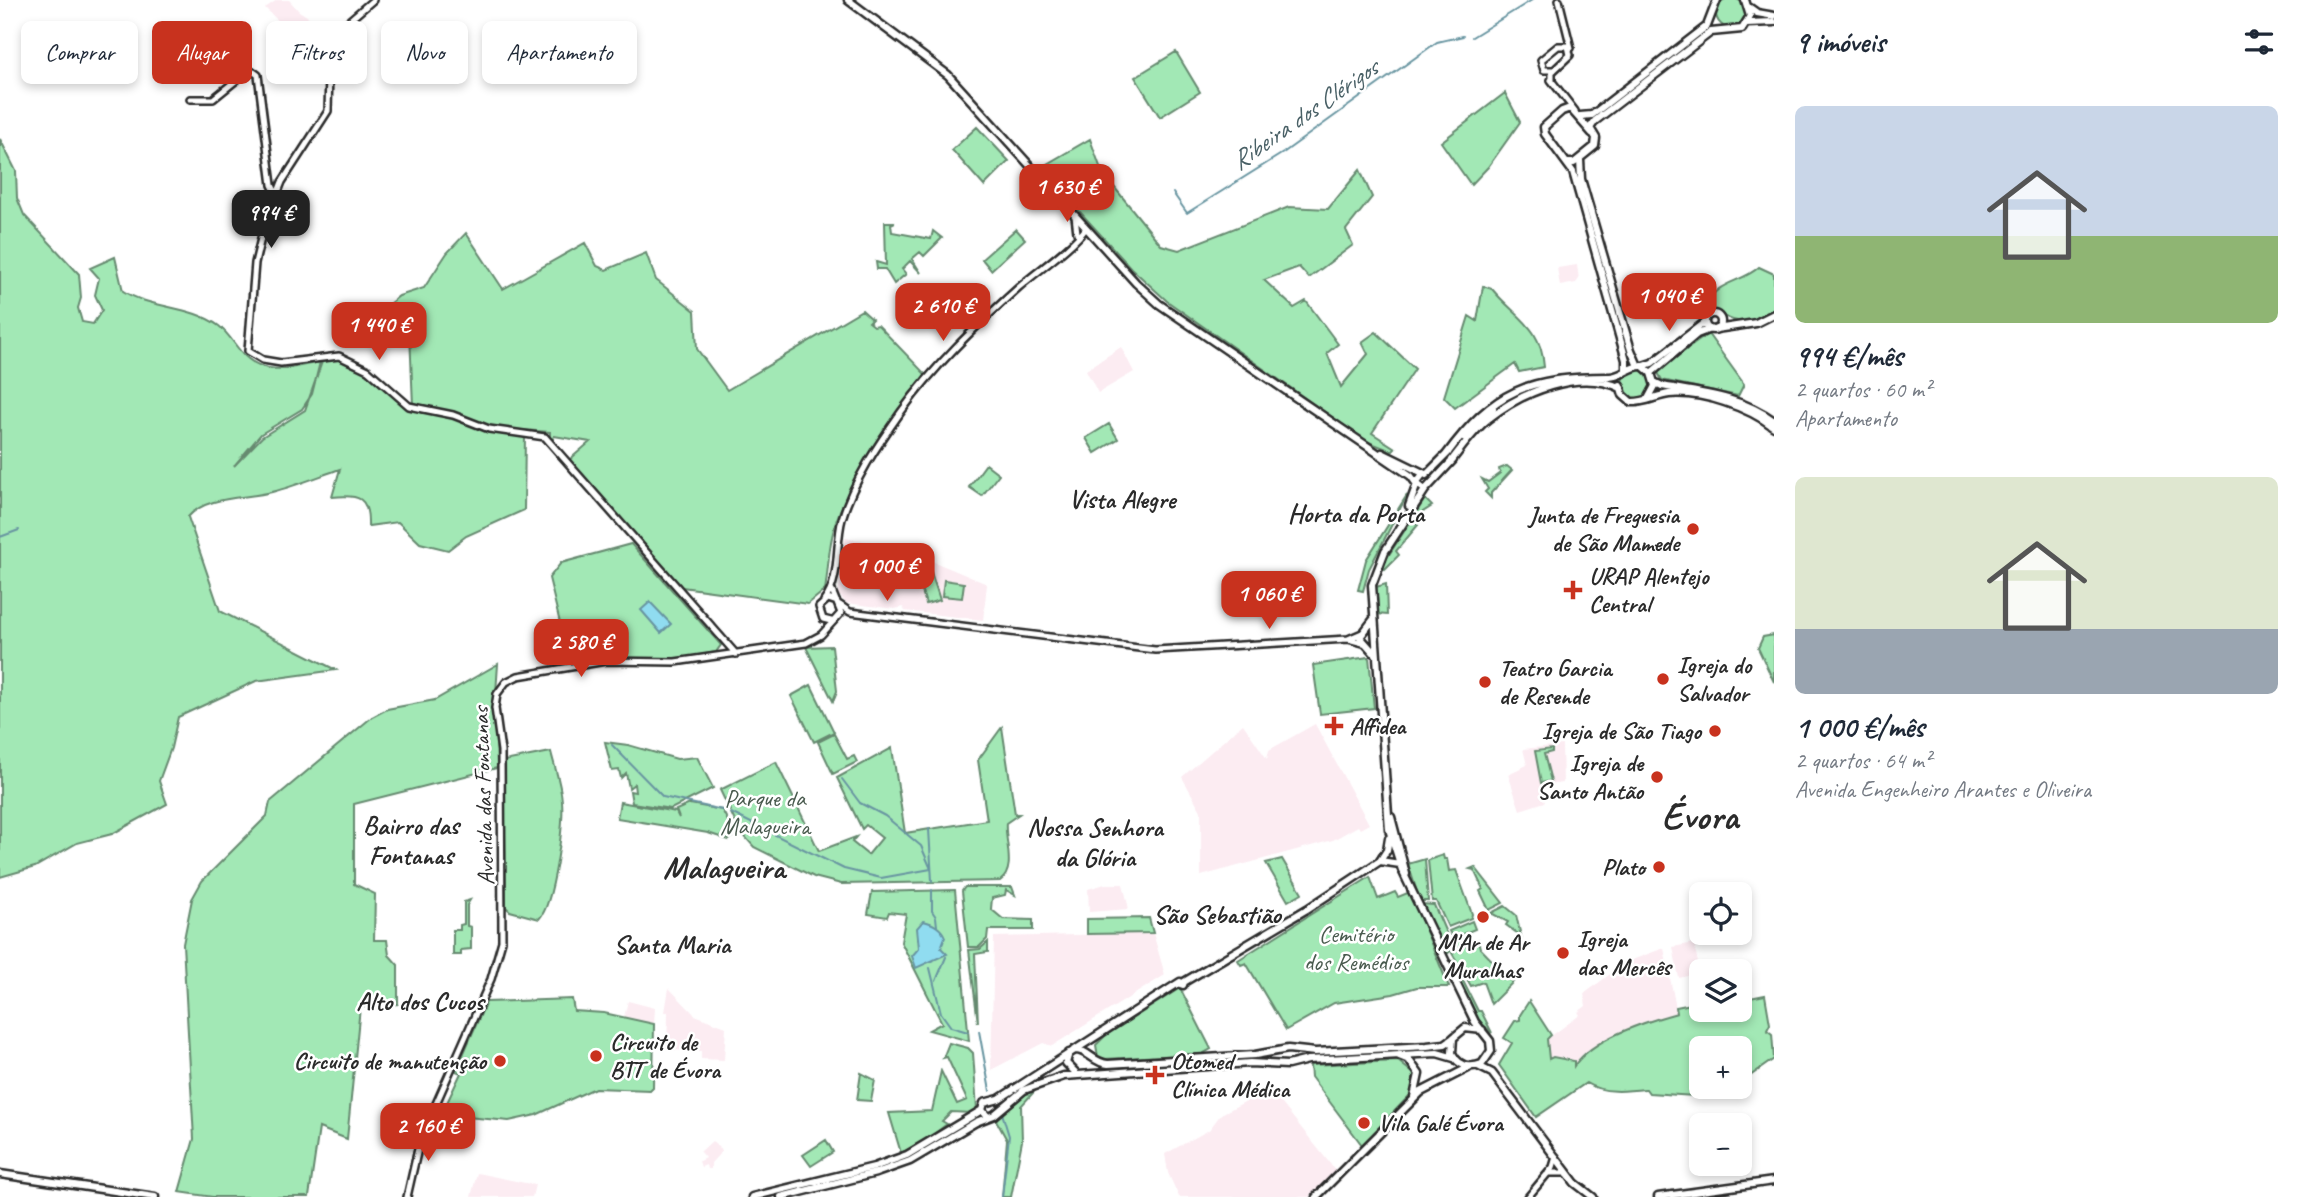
<!DOCTYPE html>
<html lang="pt">
<meta charset="utf-8">
<style>
body{margin:0;font-family:Caveat,sans-serif;background:#f2f2f3;color:#1f2937;height:100vh;display:flex;flex-direction:column;font-size:26px;white-space:nowrap}
*{box-sizing:border-box;margin:0}
p{font-size:23px;color:#747a83}
.icon{flex:none;width:38px;height:38px;fill:none;stroke:currentColor;stroke-width:2;stroke-linecap:round;stroke-linejoin:round}
.map{position:relative;flex:1;overflow:hidden}
.drawer{display:flex;flex-direction:column;background:#fff;width:525px}
.drawer>*{flex:none}
.banner{position:absolute;left:21px;top:21px;width:665px;height:63px;display:flex;gap:14px}
.controls{position:absolute;left:1689px;top:882px;display:grid;gap:14px}
.controls a{display:grid;place-items:center;width:63px;height:63px;border-radius:10px;background:#fff;box-shadow:0 4px 10px #0003;font-size:35px}
.price{position:absolute;translate:-50% -60px;padding:0 16px;border-radius:14px;background:#c8321e;color:#fff;font-size:23px;line-height:46px;filter:drop-shadow(0 2px 4px #0008)}
.price::after{content:'';position:absolute;left:50%;top:42px;width:21px;height:16px;margin-left:-10px;background:inherit;clip-path:polygon(0 0,100% 0,50% 100%)}
.price.on{background:#222;color:#fff}
ul{padding:0;list-style:none}
li{display:grid;align-content:center;gap:14px;height:371px;padding:0 21px}
li span{display:grid;place-items:center;height:217px;border-radius:10px;color:#555}
li>.icon{margin-inline-start:auto}
span .icon{width:126px;height:126px;fill:#fffc;stroke-width:1}
li b{font-size:30px}
h2{display:flex;justify-content:space-between;align-items:center;height:84px;padding:0 21px;font-size:30px}
.tag{padding:0 24px;border-radius:10px;background:#fff;box-shadow:0 4px 10px #0003;font-size:24px;line-height:63px}
.tag.on{background:#c8321e;color:#fff}
main{display:flex;flex:1;min-height:0}
.map>svg:first-child{display:block}
</style>
<main>
<div class="map">
<svg width="1774" height="1197" viewBox="0 0 1774 1197">
<rect width="100%" height="100%" fill="#fff"/>
<filter id="ink" filterUnits="userSpaceOnUse"><feTurbulence type="fractalNoise" baseFrequency=".0143" numOctaves="2"/><feDisplacementMap in="SourceGraphic" scale="14" xChannelSelector="R" yChannelSelector="G"/><feConvolveMatrix kernelMatrix="1 2 1 2 8 2 1 2 1" color-interpolation-filters="sRGB"/></filter>
<g filter="url(#ink)">
<path fill="#fcecf2" d="M277 0H289L299 11 330 31 308 44 296 38 265 8Z
M1577 265 1579 279 1576 283 1560 286 1557 268Z
M1121 347 1134 372 1098 393 1086 370Z
M845 538 894 545 987 584 983 620 905 611 903 607 895 609 846 603 838 594Z
M1243 724 1267 759 1269 750 1315 724 1369 824 1360 829 1358 826 1333 840 1201 876V811L1182 777Z
M1562 745 1563 783 1541 786 1545 802 1520 810 1508 774 1527 765 1523 749Z
M1105 884H1123L1129 909 1089 912 1088 889Z
M1153 933 1165 975 1052 1046 1043 1043 991 1070 994 937Z
M1694 943 1700 973 1679 978 1673 947Z
M1664 948 1677 1013 1662 1017 1577 1062 1576 1066 1572 1061 1554 1057 1550 1060 1546 1051 1547 1039 1580 1015 1578 1012 1586 1006 1584 994 1618 968 1616 966Z
M669 988 695 1015 726 1027 724 1060 701 1059V1051L667 1050 668 1012H665Z
M628 1001 655 1008 654 1024 624 1017Z
M1270 1089 1336 1171 1309 1197H1179L1168 1173 1165 1154 1209 1130 1221 1114Z
M712 1141 722 1151 711 1163V1169H707L706 1165 701 1167 699 1161 705 1158 700 1152Z
M477 1173 535 1185 532 1197H471Z"/>
<path fill="#a2e8b5" stroke="#668a70" stroke-width="2" fill-rule="evenodd" d="M1716 13a15 15 0 1 1 30 0a15 15 0 1 1-30 0Z
M1176 52 1200 92 1160 117 1135 77Z
M1505 93 1520 122 1488 167 1471 185 1441 142Z
M977 127 1009 161 984 186 952 150Z
M0 139 16 171 17 198 24 215 79 274 81 298 78 308 82 322 93 324 102 310 95 295 99 278 90 268 115 257 123 291C151 309 191 305 219 326 235 339 239 358 261 366 279 373 302 365 320 362L312 394 302 409 261 434 234 466 262 437 305 410 323 359 334 358 367 372 414 410 458 418 494 433 525 435 524 510 466 536 448 550 420 543 398 522 368 526C369 497 359 494 332 497L340 469C317 477 295 486 272 492 246 499 207 495 188 517L220 611 336 670 256 681 178 717 171 748 159 781 167 804 112 834 77 843 35 867 0 877Z
M1090 139 1102 172 1161 245 1179 250 1289 207 1328 209 1360 170 1372 197 1346 230 1353 245 1309 278 1299 267 1264 280 1294 308 1306 301 1338 344 1327 353 1341 387 1368 354 1362 342 1376 332 1415 369 1372 433 1395 448 1392 451 1366 441 1167 301 1131 268 1040 168Z
M885 222H895L891 224 892 232 931 239 933 231 942 238 924 256 920 252 912 259 921 273 910 261 902 269 906 274 894 284 885 269H877L876 262 886 265Z
M1016 229 1025 239 991 270 982 259Z
M466 233 503 289 585 243 597 266 606 270 646 253 656 280 695 311 697 349 727 390 862 310 872 319 869 322 874 326 878 325 925 374C894 416 841 489 832 537 828 555 828 573 825 590L808 604 682 587 550 439V432L492 428 413 405 410 334H407L402 320 387 311 390 303 399 296 424 288 447 253ZM554 436 590 442 569 460 552 441Z
M1759 267 1774 274V310C1751 331 1728 321 1706 306 1715 281 1742 283 1759 267Z
M1483 286 1492 289C1516 318 1541 325 1544 367L1519 372 1515 364 1455 408 1444 397 1469 316 1477 321Z
M1708 334 1744 384 1738 396 1662 380 1657 371Z
M1622 384a15 15 0 1 1 30 0a15 15 0 1 1-30 0Z
M1109 424 1118 439 1095 453 1086 438Z
M986 464 999 474 982 496 969 487Z
M1507 466 1512 470 1491 493V498L1485 492 1488 489 1482 479 1488 482 1500 473 1499 469Z
M1407 495 1369 569 1363 591 1358 590 1366 560Z
M1425 499 1432 506 1412 519 1418 525 1396 551 1399 555 1385 569 1381 567Z
M631 544 721 645 716 652 673 660 610 658 570 664 549 578 561 563Z
M931 572 940 600 926 604 917 576Z
M944 580 964 583 962 598 942 596Z
M1386 584 1387 615 1377 614 1376 587Z
M1774 635V682L1758 648 1763 637Z
M832 646 837 691 833 701 806 647Z
M1369 657 1374 708 1320 714 1313 665Z
M498 664 495 708 497 768 354 804V884L375 894 374 940H387L389 955 398 965V1004L360 1007 347 1139 319 1128 309 1197H213L179 1192 194 1139 183 944 192 899 202 881 267 816 270 802 372 717 387 709 435 700Z
M811 685 834 732 814 742 791 696Z
M1002 727 1015 814H1019L1006 823C1004 841 1017 869 1000 881L841 884 814 877 754 847 739 830 720 790 776 762 819 851 856 837 852 842 868 855 882 838 866 825 862 829 837 778 892 748 905 833 987 820 978 760Z
M834 734 847 759 854 756 857 762 833 774 818 742Z
M605 742 628 745 677 759 697 757 713 788 671 809 632 803 630 791 635 792 634 784 629 788 626 773 621 778 619 770 612 771Z
M1552 749V752L1544 754 1551 781 1541 783 1535 751Z
M551 752C555 768 561 785 562 801 564 823 554 904 539 919L510 911 506 907 504 761Z
M620 802 676 812 679 818 676 810 690 804 722 810 735 834 729 840 708 833 617 818Z
M1443 855 1444 859H1447L1449 871 1456 870 1472 914 1471 918 1448 927 1436 901H1432L1428 860Z
M1282 859 1302 893 1288 901 1266 863Z
M1425 859 1428 901H1420L1408 864Z
M1475 867 1503 903 1489 910 1480 891 1483 889 1474 870 1470 869Z
M1370 877 1378 899 1395 892 1398 897 1410 892 1449 987H1417L1393 994 1334 1003 1286 1030 1246 963 1241 965 1238 960Z
M965 887H1012L1015 895 1006 890 1005 895 992 898 991 909 1003 919 1033 920V930H988L987 939 979 947H968L962 891Z
M955 890 969 1041 929 1030 942 1023 901 942 906 914 889 912 887 917 868 914 872 892Z
M470 900 467 905V926L471 927V949L461 950V955H453V930H460V925L464 924V902Z
M1421 904 1434 905 1453 949 1446 955Z
M1505 906 1516 915 1521 936 1506 925 1508 922 1491 913Z
M1149 918 1153 933 1087 934V919Z
M1472 921 1475 929 1460 935 1465 946 1478 940 1480 948 1513 982 1491 1004 1483 982 1471 986 1452 953 1458 949 1449 931Z
M988 942V952L975 954 978 1023 969 950 980 949Z
M1449 961H1453L1478 1011H1481L1492 1033 1476 1018Z
M1180 988 1211 1049 1202 1054 1104 1059 1098 1057 1096 1045 1105 1036Z
M1765 995 1770 1024 1767 1030 1772 1034 1774 1059 1740 1083V1048H1701V1087H1735L1710 1097 1649 1093 1646 1089C1628 1091 1603 1094 1586 1083L1536 1117 1499 1065 1512 1043 1504 1038 1515 1021 1520 1020V1015L1529 1001 1551 1035 1547 1039 1549 1059 1553 1057 1574 1061V1066C1593 1038 1644 1022 1677 1013L1676 1007 1701 1002V1010H1740V1000Z
M572 999 574 1011 604 1013 654 1024 653 1087 650 1090 595 1088 536 1115 509 1121 446 1115 444 1109 461 1073 456 1071 486 1002Z
M949 1043 968 1048 973 1053 977 1109 972 1113 951 1112 942 1121 947 1124 926 1140 901 1153 889 1113 932 1111 941 1071 957 1104 967 1100 947 1057 943 1058Z
M1398 1061 1414 1074 1411 1094 1362 1145 1311 1077 1310 1065Z
M861 1073 875 1080 871 1101 857 1100Z
M1041 1084 1021 1106 1022 1141 1011 1197H1002L1007 1140 996 1120 1008 1102Z
M826 1140 833 1152 811 1166 803 1155Z"/>
<path fill="#90dcf0" stroke="#6895a1" stroke-width="2" d="M650 602 671 624 661 633 641 610Z
M923 921C933 923 941 927 945 937L941 948 947 954 916 968 912 956 919 948 917 928Z"/>
<g fill="none" stroke-linecap="round" stroke-linejoin="round">
<path stroke="#6895a1" stroke-width="2" d="M1472 37 1532 0
M1173 193 1187 213 1283 153 1437 42 1463 36
M0 537 19 530
M612 745 663 797 722 810
M731 813 844 869 881 878 931 869 921 846 885 816 860 803 842 779
M929 829 932 881
M932 890V911L936 917 937 926
M930 968 941 1013 951 1027 968 1032
M936 981 946 957
M979 1031 990 1091
M1002 1197 1009 1136 1002 1113"/>
<g stroke="#2b2b2b" stroke-width="10">
<path id="minor" d="M373 0 344 25 329 74 328 111 282 182 263 230 255 263 248 351 263 360 281 363 339 356 368 370 409 406 453 415 489 429 545 437 736 654
M1559 0 1571 48
M1551 80 1575 111
M1552 81V72L1570 55 1568 46H1558L1541 60 1544 70H1554
M190 99H213L244 74 254 72 258 75 272 185 276 193
M1075 216 1077 233
M824 601C841 580 835 544 842 519 853 481 879 443 901 412 934 366 976 326 1018 288 1036 272 1074 246 1086 228
M840 605 850 612 1155 650 1348 639 1362 633
M831 621 823 619 819 607 828 599 837 602
M1348 639 1363 643
M1548 1173H1567
M407 1197 420 1140 491 979 502 941 501 751 495 708 497 694 506 682 518 676 606 661 675 662 806 643 821 635 841 613 832 591
M1528 1197 1553 1167 1556 1157"/>
</g>
<g stroke="#2b2b2b" stroke-width="11">
<path id="major" d="M848 0 948 75 1136 283 1159 304 1411 476 1416 483
M1750 8 1757 13 1774 16
M1747 23 1774 22
M1580 116 1592 115 1707 26 1717 0
M1592 133 1570 108 1562 111 1544 127 1545 134 1573 172 1626 360V369
M1580 160 1581 179 1631 350 1638 366
M1567 163H1574L1595 146 1596 138 1590 128 1595 121 1711 32 1742 29 1750 16 1745 0
M1705 322a8 8 0 1 1 16 0a8 8 0 1 1-16 0Z
M1716 329 1756 323 1774 314
M1643 366 1652 363 1705 322
M1651 373 1697 334 1710 329
M1654 382 1662 386C1701 393 1742 397 1774 421
M1620 385 1623 395 1631 402C1643 403 1656 396 1669 394 1702 391 1748 407 1774 427
M1463 437 1493 408
M1382 453 1425 474
M1446 455C1494 390 1529 377 1608 377 1622 378 1629 365 1643 366L1651 373 1655 386 1648 399
M1452 460C1463 446 1474 430 1488 419 1522 392 1578 368 1621 388
M1423 474 1416 483 1425 490 1453 460
M1426 475 1448 453
M1425 490 1385 551 1372 585 1389 829 1402 870 1445 960 1475 1022 1490 1041 1491 1051 1482 1064C1469 1069 1458 1066 1452 1053L1453 1038 1465 1028 1482 1030
M1409 506 1417 484
M1373 620 1360 637 1375 654
M1391 817 1406 874
M1380 861 1400 864
M1180 984 1183 985 1184 982 1307 909 1380 861 1387 850 1389 838
M1074 1050C1088 1049 1093 1063 1108 1064L1255 1055 1288 1049 1315 1052 1427 1046 1445 1044 1452 1039
M1069 1053 1066 1063 1075 1072
M1399 1056 1409 1060 1419 1074 1414 1097
M1478 1066 1492 1073 1575 1183 1593 1197
M987 1116 982 1110 984 1103 999 1099 1180 982
M0 1174 155 1197
M752 1197 874 1167 907 1155 982 1110
M781 1197 876 1173 910 1161 976 1122 994 1115 1024 1090 1064 1076 1250 1063 1288 1065 1308 1060 1437 1053 1454 1058
M1316 1197 1421 1092 1468 1068
M1658 1197 1774 1181"/>
</g>
<use href="#minor" stroke="#fff" stroke-width="5"/>
<use href="#major" stroke="#fff" stroke-width="6"/>
</g>
</g>
<g fill="#c8321e" stroke="#fff" stroke-width="2.5">
<circle cx="1693" cy="529" r="7"/>
<path d="M1569.5 579.5h7v7h7v7h-7v7h-7v-7h-7v-7h7z"/>
<circle cx="1663" cy="679" r="7"/>
<circle cx="1485" cy="682" r="7"/>
<path d="M1330.5 715.5h7v7h7v7h-7v7h-7v-7h-7v-7h7z"/>
<circle cx="1715" cy="731" r="7"/>
<circle cx="1657" cy="777" r="7"/>
<circle cx="1659" cy="867" r="7"/>
<circle cx="1483" cy="917" r="7"/>
<circle cx="1563" cy="953" r="7"/>
<circle cx="596" cy="1056" r="7"/>
<circle cx="500" cy="1061" r="7"/>
<path d="M1151.5 1064.5h7v7h7v7h-7v7h-7v-7h-7v-7h7z"/>
<circle cx="1364" cy="1123" r="7"/>
</g>
<g text-anchor="middle" stroke-width="5" stroke-linejoin="round" paint-order="stroke">
<g font-size="24" font-weight="bold" fill="#2b2b2b" stroke="#fff" text-anchor="start">
<text x="1679" y="523" text-anchor="end">Junta de Freguesia<tspan x="1679" dy="28">de São Mamede</tspan></text>
<text x="1589" y="584">URAP Alentejo<tspan x="1589" dy="28">Central</tspan></text>
<text x="1677" y="673">Igreja do<tspan x="1677" dy="28">Salvador</tspan></text>
<text x="1499" y="676">Teatro Garcia<tspan x="1499" dy="28">de Resende</tspan></text>
<text x="1350" y="734">Affidea</text>
<text x="1701" y="739" text-anchor="end">Igreja de São Tiago</text>
<text x="1643" y="771" text-anchor="end">Igreja de<tspan x="1643" dy="28">Santo Antão</tspan></text>
<text x="1645" y="875" text-anchor="end">Plato</text>
<text x="1577" y="947">Igreja<tspan x="1577" dy="28">das Mercês</tspan></text>
<text x="1483" y="950" text-anchor="middle">M'Ar de Ar<tspan x="1483" dy="28">Muralhas</tspan></text>
<text x="610" y="1050">Circuito de<tspan x="610" dy="28">BTT de Évora</tspan></text>
<text x="486" y="1069" text-anchor="end">Circuito de manutenção</text>
<text x="1171" y="1069">Otomed<tspan x="1171" dy="28">Clínica Médica</tspan></text>
<text x="1378" y="1131">Vila Galé Évora</text>
</g>
<g font-size="24" fill="#2b2b2b" stroke="#fff">
<text transform="translate(483 796) rotate(-92)" y="8">Avenida das Fontanas</text>
</g>
<g font-size="24" fill="#495a4e" stroke="#fff">
<text x="765" y="806">Parque da<tspan x="765" dy="28">Malagueira</tspan></text>
<text x="1356" y="942">Cemitério<tspan x="1356" dy="28">dos Remédios</tspan></text>
</g>
<g font-size="26" font-style="italic" fill="#496066" stroke="#fff">
<text transform="translate(1304 114) rotate(-35)" y="9">Ribeira dos Clérigos</text>
</g>
<g font-size="26" font-weight="bold" fill="#2b2b2b" stroke="#fff">
<text x="1122" y="508">Vista Alegre</text>
<text x="1356" y="522">Horta da Porta</text>
<text x="411" y="834">Bairro das<tspan x="411" dy="30">Fontanas</tspan></text>
<text x="1095" y="836">Nossa Senhora<tspan x="1095" dy="30">da Glória</tspan></text>
<text x="1217" y="923">São Sebastião</text>
<text x="672" y="953">Santa Maria</text>
<text x="420" y="1010">Alto dos Cucos</text>
</g>
<g font-size="32" font-weight="bold" fill="#2b2b2b" stroke="#fff">
<text x="724" y="878">Malagueira</text>
</g>
<g font-size="38" font-weight="bold" fill="#2b2b2b" stroke="#fff">
<text x="1700" y="829">Évora</text>
</g>
</g>
</svg>
<div class="controls">
<a><svg class="icon" aria-label="locate" viewBox="0 0 24 24"><circle cx="12" cy="12" r="6"/><path d="M12 2v4M12 18v4M2 12h4M18 12h4"/></svg></a>
<a><svg class="icon" aria-label="layers" viewBox="0 0 24 24"><path d="M12 4l9 5-9 5-9-5zM3 14l9 5 9-5"/></svg></a>
<a>+</a>
<a>−</a>
</div>
<b class="price" style="left:1067px;top:224px">1 630 €</b>
<b class="price on" style="left:271px;top:250px">994 €</b>
<b class="price" style="left:1669px;top:333px">1 040 €</b>
<b class="price" style="left:943px;top:343px">2 610 €</b>
<b class="price" style="left:379px;top:362px">1 440 €</b>
<b class="price" style="left:887px;top:603px">1 000 €</b>
<b class="price" style="left:1269px;top:631px">1 060 €</b>
<b class="price" style="left:581px;top:679px">2 580 €</b>
<b class="price" style="left:428px;top:1163px">2 160 €</b>
<div class="banner">
<a class="tag">Comprar</a>
<a class="tag on">Alugar</a>
<a class="tag">Filtros</a>
<a class="tag">Novo</a>
<a class="tag">Apartamento</a>
</div>
</div>
<section class="drawer">
<h2>9 imóveis<svg class="icon" aria-label="filters" viewBox="0 0 24 24"><path d="M4 7h16M4 17h16"/><circle cx="9" cy="7" r="2"/><circle cx="15" cy="17" r="2"/></svg></h2>
<ul>
<li><span style="background:linear-gradient(#c9d6e8 60%,#8fb573 0)"><svg class="icon" aria-label="home" viewBox="0 0 24 24"><path d="M3 11l9-7 9 7M6 9v11h12V9"/></svg></span><div><b>994 €/mês</b><p>2 quartos · 60 m²</p><p>Apartamento</p></div></li>
<li><span style="background:linear-gradient(#dfe7d0 70%,#9aa5b1 0)"><svg class="icon" aria-label="home" viewBox="0 0 24 24"><path d="M3 11l9-7 9 7M6 9v11h12V9"/></svg></span><div><b>1 000 €/mês</b><p>2 quartos · 64 m²</p><p>Avenida Engenheiro Arantes e Oliveira</p></div></li>
</ul>
</section>
</main>
